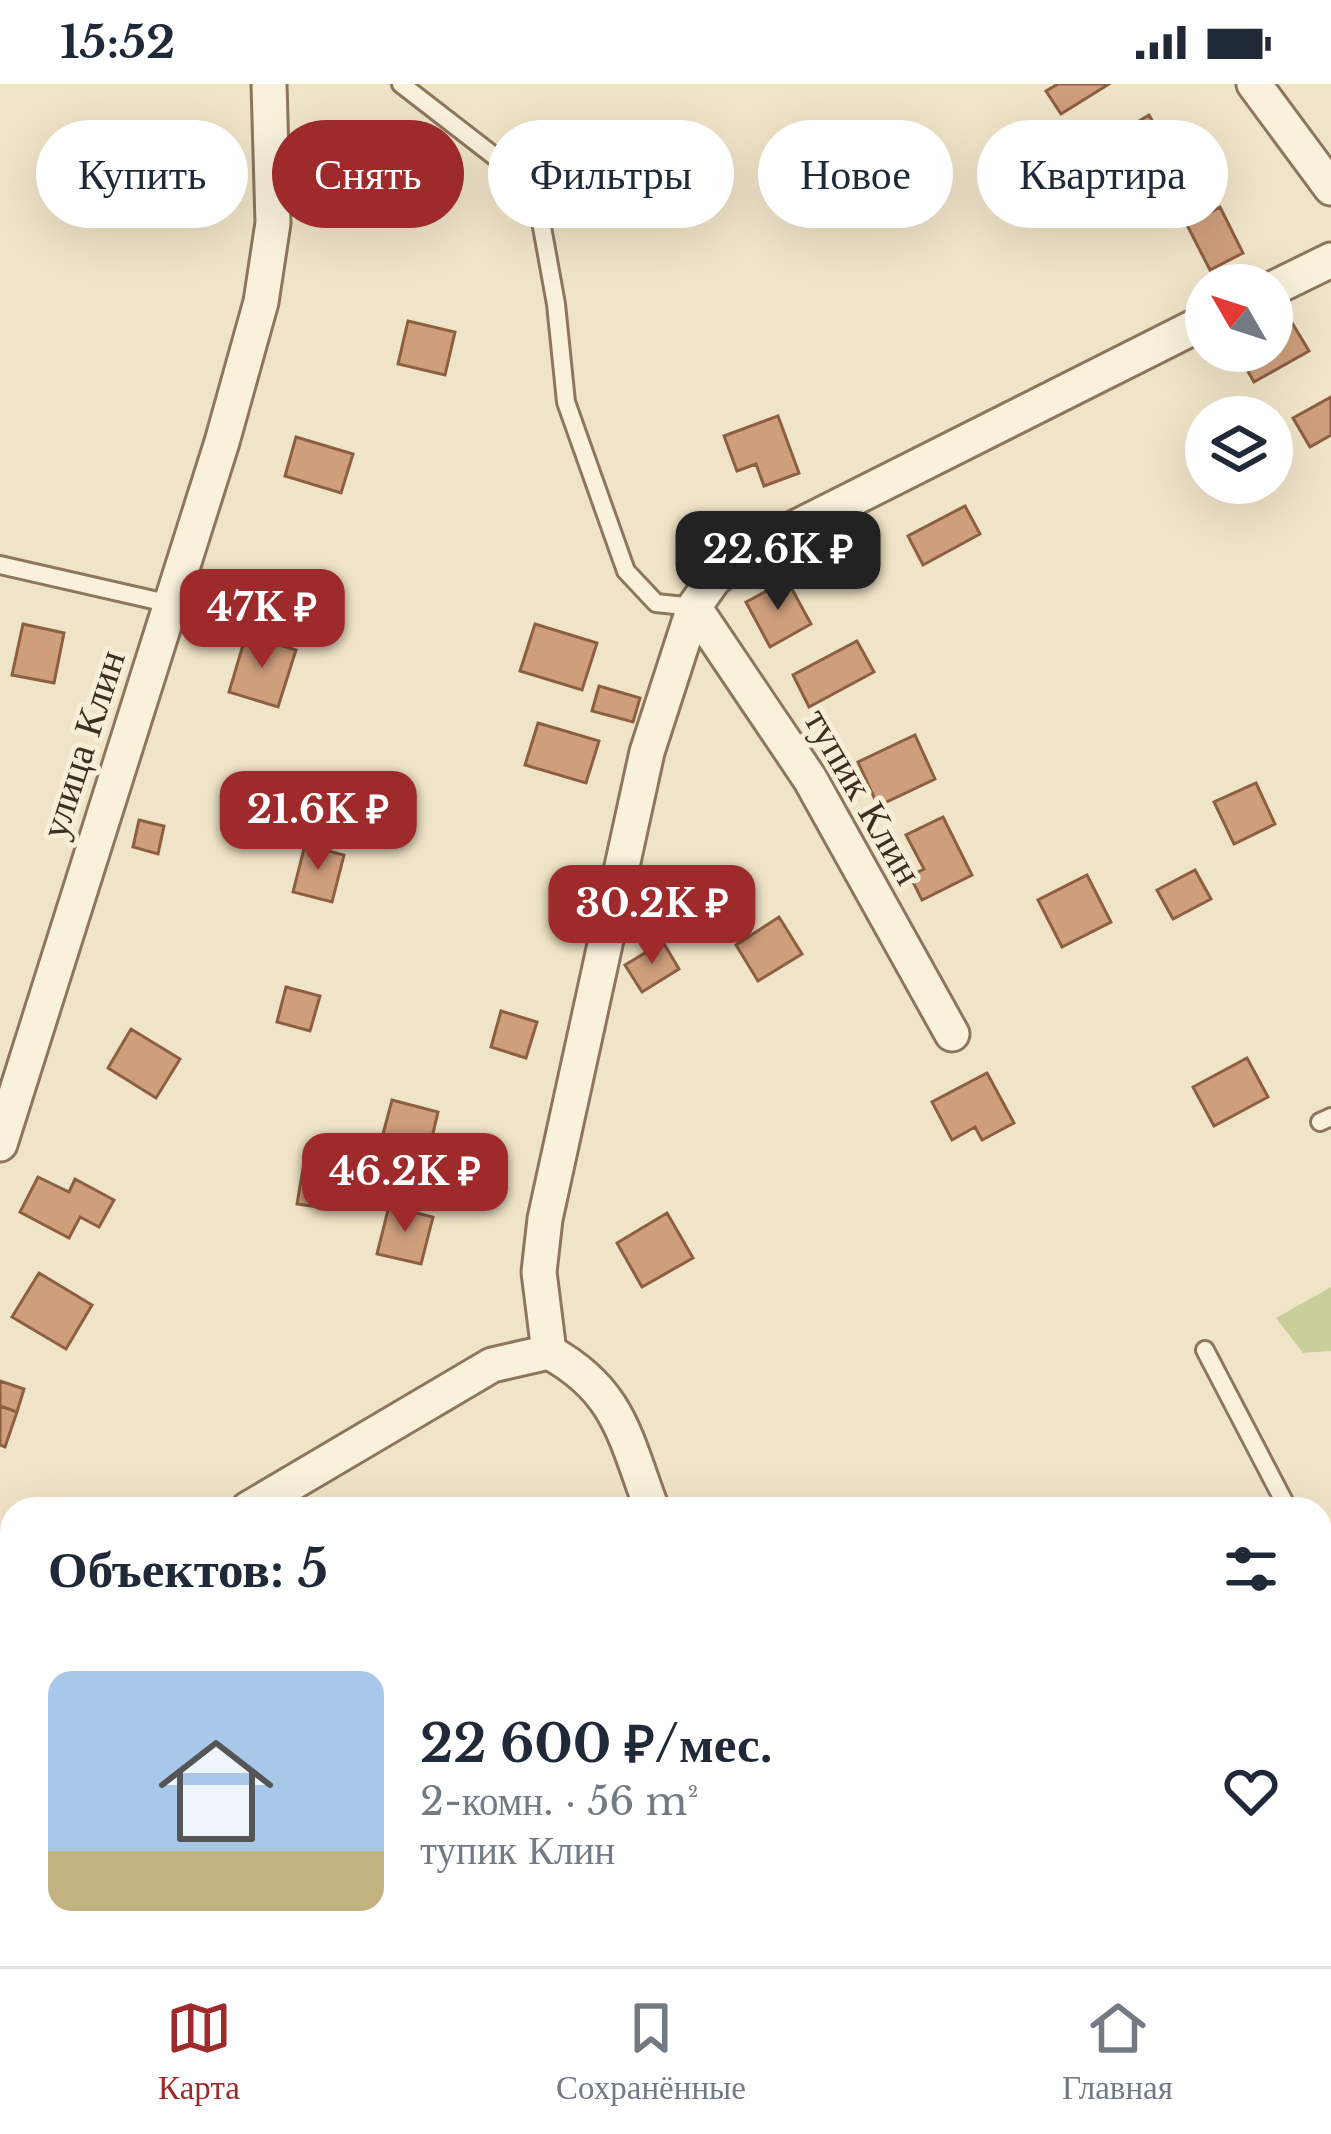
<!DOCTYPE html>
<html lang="ru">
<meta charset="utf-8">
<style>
body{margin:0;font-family:"Libre Baskerville",serif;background:#f2f2f3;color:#1f2937;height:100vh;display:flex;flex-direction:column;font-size:45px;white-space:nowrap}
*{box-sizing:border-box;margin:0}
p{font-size:39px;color:#747a83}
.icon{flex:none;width:66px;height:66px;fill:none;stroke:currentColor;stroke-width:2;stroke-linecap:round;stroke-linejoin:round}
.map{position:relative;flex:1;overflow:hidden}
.details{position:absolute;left:0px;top:1413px;width:1332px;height:471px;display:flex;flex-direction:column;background:#fff;border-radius:36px 36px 0 0;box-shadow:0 12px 48px #0002}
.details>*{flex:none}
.banner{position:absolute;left:36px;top:36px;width:1260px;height:108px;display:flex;gap:24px}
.needle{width:78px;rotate:309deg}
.buttons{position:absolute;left:1185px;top:180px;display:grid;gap:24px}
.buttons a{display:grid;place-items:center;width:108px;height:108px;border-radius:50%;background:#fff;box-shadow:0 12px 48px #0002;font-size:60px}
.price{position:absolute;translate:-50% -102px;padding:0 27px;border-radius:24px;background:#9e2a2b;color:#fff;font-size:39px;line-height:78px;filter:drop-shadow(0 3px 6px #0008)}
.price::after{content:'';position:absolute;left:50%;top:72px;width:36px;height:27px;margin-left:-18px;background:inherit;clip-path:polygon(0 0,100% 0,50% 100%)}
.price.current{background:#222;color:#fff}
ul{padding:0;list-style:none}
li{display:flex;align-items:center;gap:36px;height:300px;padding:0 48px}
li span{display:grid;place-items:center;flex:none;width:336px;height:240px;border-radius:24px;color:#555}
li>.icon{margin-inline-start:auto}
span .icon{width:144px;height:144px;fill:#fffc;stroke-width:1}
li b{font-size:51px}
h2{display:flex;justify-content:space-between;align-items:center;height:144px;padding:0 48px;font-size:51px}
.pill{padding:0 42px;border-radius:54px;background:#fff;box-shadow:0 12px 48px #0002;font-size:42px;line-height:108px}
.pill.current{background:#9e2a2b;color:#fff}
.status{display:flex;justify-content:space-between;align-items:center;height:84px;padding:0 60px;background:#fff;direction:ltr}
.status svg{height:33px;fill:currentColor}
.menu{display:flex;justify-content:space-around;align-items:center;height:168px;border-top:3px solid #e0e1e3;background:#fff;font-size:33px;color:#747a83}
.menu a{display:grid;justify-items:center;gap:6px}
.menu .current{color:#9e2a2b}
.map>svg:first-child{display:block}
</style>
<div class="status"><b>15:52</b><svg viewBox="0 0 49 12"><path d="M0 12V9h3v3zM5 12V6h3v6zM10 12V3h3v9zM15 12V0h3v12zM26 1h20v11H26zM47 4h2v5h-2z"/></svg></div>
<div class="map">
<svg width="1331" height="1882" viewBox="0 0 1331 1882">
<rect width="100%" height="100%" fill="#f0e4c8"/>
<path fill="#e6deb5" d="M12 1599V1872H361L366 1882H0V1606Z"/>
<path fill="#c9cf9b" d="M1331 1203V1267L1303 1269 1276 1234Z"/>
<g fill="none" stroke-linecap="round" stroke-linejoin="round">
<path stroke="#6f938a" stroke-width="9" d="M1320 1633 1331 1626
M386 1872 391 1882
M918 1872 923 1882"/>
</g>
<path fill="#cf9f7d" stroke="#8d5f41" stroke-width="3" d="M1058 0H1109L1061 30 1046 7Z
M1149 31 1173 73 1129 99 1105 57Z
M324 39 383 46 377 91 319 84Z
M402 77 433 79 431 104 400 102Z
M1220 123 1243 169 1210 186 1187 141Z
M408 237 455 248 445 291 398 280Z
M1291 237 1309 267 1254 298 1237 268 1272 267V248Z
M1331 313V351L1310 363 1293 334Z
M778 332 799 389 764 402 756 380 737 387 724 352Z
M296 353 353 370 341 409 285 392Z
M965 422 980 450 923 481 908 452Z
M787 496 811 540 770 563 746 518Z
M23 540 64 549 54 599 12 591Z
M535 540 597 559 582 606 520 587Z
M246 551 296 566 278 623 229 608Z
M857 557 874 588 809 623 793 591Z
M599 602 640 614 633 638 592 627Z
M538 639 599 657 586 699 525 681Z
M915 651 935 695 878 722 858 678Z
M1256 699 1275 740 1234 760 1214 718Z
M943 733 972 791 922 816 910 792 924 785 906 751Z
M139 736 164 742 158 770 133 763Z
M305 761 344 771 332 818 293 808Z
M668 785 691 823 658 844 634 806Z
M1195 786 1211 815 1173 835 1157 806Z
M1087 791 1111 838 1062 863 1038 816Z
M779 833 802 870 758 897 736 861Z
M663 858 679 885 642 908 625 881Z
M286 903 320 912 310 947 277 938Z
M501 927 537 938 526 974 491 963Z
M131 945 180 975 156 1014 108 984Z
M1247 974 1268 1013 1214 1042 1193 1003Z
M987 989 1014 1039 982 1056 975 1043 952 1056 932 1018Z
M392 1016 438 1028 430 1062 383 1050Z
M307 1061 329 1065 319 1123 297 1120Z
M38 1093 69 1108 75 1095 114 1116 99 1143 80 1133 69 1154 20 1128Z
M389 1122 433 1133 421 1180 377 1170Z
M667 1129 693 1174 642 1203 617 1159Z
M39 1189 92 1221 66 1265 12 1233Z
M0 1297 24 1305 17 1328 0 1322Z
M0 1322 17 1328 5 1363 0 1361Z"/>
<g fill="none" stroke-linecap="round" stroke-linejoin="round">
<g stroke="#8d765c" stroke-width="22">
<path id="service" d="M401 0 507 82 540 132 556 220 566 318 626 487 656 519 694 523
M0 481 171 520
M1320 1038 1331 1033
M1205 1266 1288 1425
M1320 1485 1331 1506"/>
</g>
<g stroke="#8d765c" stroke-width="39">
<path id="minor" d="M1254 0 1331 104
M1272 205 1331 176
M694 523 810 695 952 950
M0 1060 222 358 261 218 273 139 269 0
M549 1268 539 1188 545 1135 647 668 694 523 714 495 745 469 1206 237
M248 1425 492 1281 549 1268C620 1307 625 1354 652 1425
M0 1541 12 1536
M1320 1584 1331 1578
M422 1872 428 1882"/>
</g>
<use href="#service" stroke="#faf1dc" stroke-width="16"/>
<use href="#minor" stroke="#faf1dc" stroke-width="33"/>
</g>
<g text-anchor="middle" stroke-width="10" stroke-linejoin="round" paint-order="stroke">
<g font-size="39" fill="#3d2e20" stroke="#f7eed8">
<text transform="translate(82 660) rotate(-72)" y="14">улица Клин</text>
<text transform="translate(864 712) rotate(60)" y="14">тупик Клин</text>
</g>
</g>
</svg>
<div class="buttons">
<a><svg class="needle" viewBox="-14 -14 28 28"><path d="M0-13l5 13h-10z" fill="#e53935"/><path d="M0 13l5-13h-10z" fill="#747a83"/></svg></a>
<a><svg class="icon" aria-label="layers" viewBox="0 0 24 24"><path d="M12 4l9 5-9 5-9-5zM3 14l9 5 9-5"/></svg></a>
</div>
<b class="price current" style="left:778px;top:529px">22.6K ₽</b>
<b class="price" style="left:262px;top:587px">47K ₽</b>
<b class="price" style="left:318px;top:789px">21.6K ₽</b>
<b class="price" style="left:652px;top:883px">30.2K ₽</b>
<b class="price" style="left:405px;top:1151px">46.2K ₽</b>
<div class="banner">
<a class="pill">Купить</a>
<a class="pill current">Снять</a>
<a class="pill">Фильтры</a>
<a class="pill">Новое</a>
<a class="pill">Квартира</a>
</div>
<section class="details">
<h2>Объектов: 5<svg class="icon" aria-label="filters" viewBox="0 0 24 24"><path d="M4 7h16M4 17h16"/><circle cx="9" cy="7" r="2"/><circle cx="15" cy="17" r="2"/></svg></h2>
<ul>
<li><span style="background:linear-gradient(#a9c7e8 75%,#c2b280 0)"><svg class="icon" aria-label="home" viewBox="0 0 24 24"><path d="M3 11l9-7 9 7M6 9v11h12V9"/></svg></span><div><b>22 600 ₽/мес.</b><p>2-комн. · 56 m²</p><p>тупик Клин</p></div><svg class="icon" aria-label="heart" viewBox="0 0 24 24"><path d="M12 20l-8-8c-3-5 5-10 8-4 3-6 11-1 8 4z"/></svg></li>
</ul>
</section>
</div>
<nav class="menu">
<a class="current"><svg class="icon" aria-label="map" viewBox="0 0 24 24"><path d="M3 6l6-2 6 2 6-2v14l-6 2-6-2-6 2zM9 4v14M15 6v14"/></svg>Карта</a>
<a><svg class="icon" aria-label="saved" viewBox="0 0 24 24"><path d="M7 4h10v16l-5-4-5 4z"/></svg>Сохранённые</a>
<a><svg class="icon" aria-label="home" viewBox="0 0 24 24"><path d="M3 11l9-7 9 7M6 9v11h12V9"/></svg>Главная</a>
</nav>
